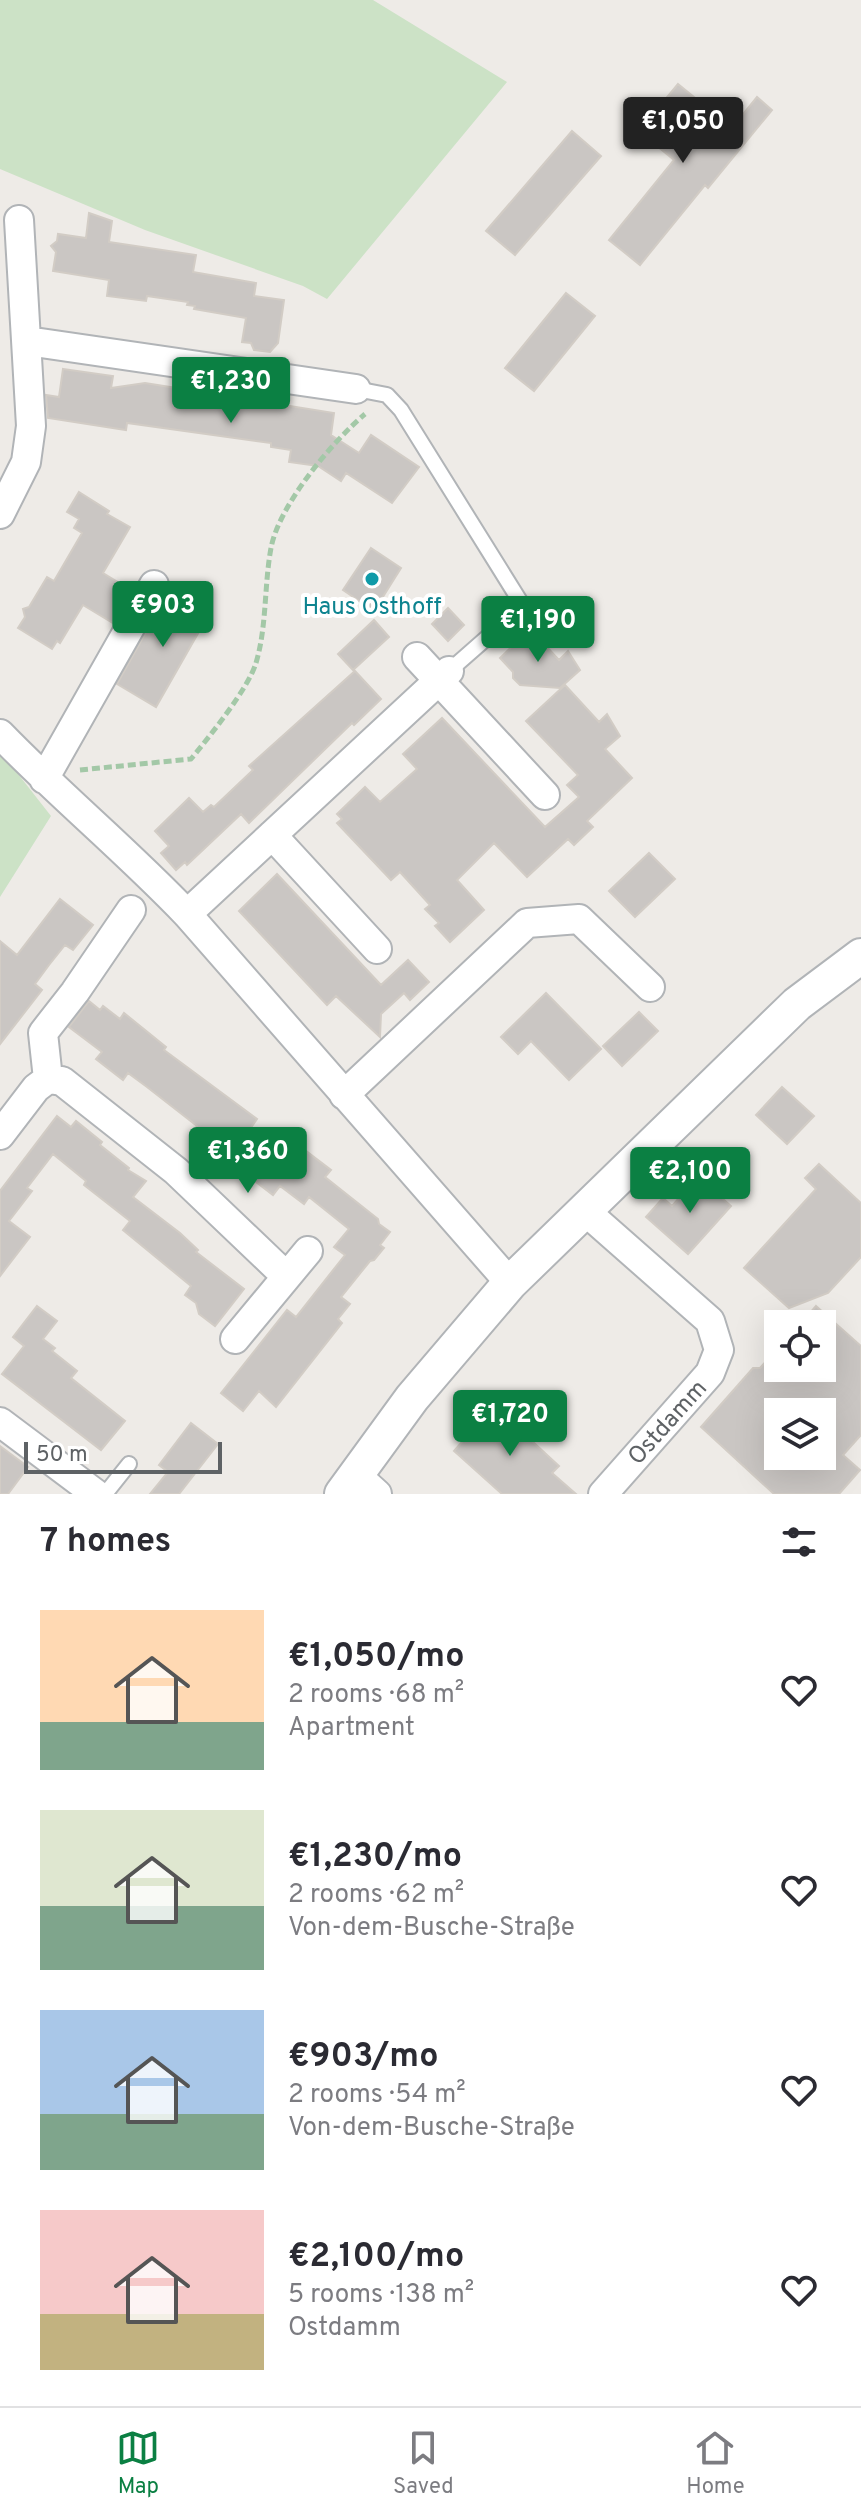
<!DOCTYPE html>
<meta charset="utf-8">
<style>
body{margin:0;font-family:Overpass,sans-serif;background:#f7f7f7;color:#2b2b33;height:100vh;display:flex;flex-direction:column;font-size:30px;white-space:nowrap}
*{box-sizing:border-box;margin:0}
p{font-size:26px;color:#7c7c81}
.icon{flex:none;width:44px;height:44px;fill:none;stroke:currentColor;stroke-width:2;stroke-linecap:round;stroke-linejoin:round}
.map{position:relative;height:1494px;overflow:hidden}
.drawer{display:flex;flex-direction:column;background:#fff;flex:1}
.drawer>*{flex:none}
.buttons{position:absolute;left:764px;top:1310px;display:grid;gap:16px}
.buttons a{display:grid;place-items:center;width:72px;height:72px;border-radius:0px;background:#fff;box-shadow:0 8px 32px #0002;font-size:40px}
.scale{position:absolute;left:24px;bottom:20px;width:198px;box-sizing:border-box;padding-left:8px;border:4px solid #5e6265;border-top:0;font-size:22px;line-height:28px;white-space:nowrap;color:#5e6265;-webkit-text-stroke:6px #fff;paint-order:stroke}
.price{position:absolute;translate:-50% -68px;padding:0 18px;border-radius:8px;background:#0b8043;color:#fff;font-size:26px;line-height:52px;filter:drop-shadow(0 2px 4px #0008)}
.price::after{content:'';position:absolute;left:50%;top:48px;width:24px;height:18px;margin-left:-12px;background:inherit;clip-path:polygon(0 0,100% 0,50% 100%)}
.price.active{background:#222;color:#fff}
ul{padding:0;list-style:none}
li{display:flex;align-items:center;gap:24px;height:200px;padding:0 40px}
li span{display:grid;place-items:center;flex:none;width:224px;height:160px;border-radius:0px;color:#555}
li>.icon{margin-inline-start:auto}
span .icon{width:96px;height:96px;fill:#fffc;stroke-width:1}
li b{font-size:34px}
h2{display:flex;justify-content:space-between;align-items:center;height:96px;padding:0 40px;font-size:34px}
.menu{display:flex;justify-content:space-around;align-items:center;height:112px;border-top:2px solid #e1e1e2;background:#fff;font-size:22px;color:#7c7c81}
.menu a{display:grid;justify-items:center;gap:4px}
.menu .active{color:#0b8043}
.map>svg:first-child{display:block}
</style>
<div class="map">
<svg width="861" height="1494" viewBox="0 0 861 1494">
<rect width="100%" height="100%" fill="#eeebe7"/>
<path fill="#cce2c6" d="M0 0H373L507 82 327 299 303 286 145 230 0 169Z
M0 751 51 816 0 897Z"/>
<path fill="#cac6c3" stroke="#d2ccc5" stroke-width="2" fill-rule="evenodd" d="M678 84 732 128 757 97 772 110 708 188 705 185 640 265 609 240 674 160 639 131Z
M572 131 601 156 515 255 486 231Z
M89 213 112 221 109 242 196 255 193 272 256 283 254 296 284 300 278 343 270 352 254 350 251 343 242 342 246 318 194 309 195 306 187 305 188 302 147 296 146 301 107 296 109 280 53 271 56 252 51 246 57 241 58 234 86 238Z
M566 293 595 316 534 391 505 368Z
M63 369 113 376 111 388 145 383 334 413 331 435 359 453 371 435 419 467 392 503 346 473 341 481 318 466 289 462 291 450 271 447V443L127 423 126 430 48 418 46 395 59 397Z
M79 492 109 511 107 514 130 527 103 573 131 590 113 623 83 605 60 643 57 641 52 649 18 628 25 617 23 609 29 607 47 577 54 581 82 533 74 528 79 519 67 512Z
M371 548 401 568 374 611 343 590Z
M169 591 209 614 156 707 117 684Z
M448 608 464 625 448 641 432 624Z
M374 620 389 637 353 670 338 654Z
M530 629 559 660 568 651 580 670 560 688 520 685 513 678V672L500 658Z
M355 671 381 699 354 725 352 723 249 823 241 814 187 865 185 862 176 870 161 853 169 846 155 831 189 798 203 812 211 805 214 807 253 770 249 766Z
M565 685 599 722 607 714 620 736 605 749 632 778 587 821 593 827 574 845 568 839 527 877 494 843 457 880 484 910 450 942 435 926 439 923 425 909 430 905 400 872 391 880 337 823 342 819 337 814 365 787 380 802 417 769 403 754 442 718 545 827 579 797 567 785 578 775 526 721Z
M649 853 675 879 635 917 609 891Z
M277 874 381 985 408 960 429 982 410 1000 404 993 381 1014 380 1037 336 996 327 1005 239 911Z
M60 899 93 925 73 950 65 945 49 965 35 984 42 990 0 1044V941L17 955Z
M546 993 601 1049 569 1080 531 1041 518 1054 501 1037Z
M89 1001 100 1010 103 1006 120 1019 124 1013 166 1047 164 1050 257 1119 250 1129 295 1165 306 1151 331 1170 325 1177 378 1219 379 1224 390 1232 380 1245 384 1248 374 1260 370 1261 341 1297 350 1304 338 1319 342 1323 276 1407 259 1391 243 1411 221 1393 287 1310 296 1317 345 1255 334 1247 349 1229 309 1197 304 1204 280 1186 273 1195 192 1133 197 1126 147 1087 128 1073 123 1080 96 1059 102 1052 69 1027Z
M639 1012 658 1031 622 1066 603 1046Z
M782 1087 814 1116 787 1144 756 1115Z
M57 1116 71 1127 76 1121 102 1142 100 1145 129 1168 128 1170 146 1181 133 1197 180 1233 198 1250 196 1252 244 1289 215 1326 199 1314 196 1303 185 1295 191 1286 123 1230 130 1221 84 1185 86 1181 53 1154 27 1188 32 1191 9 1221 30 1237 0 1276V1191Z
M819 1164 861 1203V1257L828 1293 789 1308 744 1268 816 1189 805 1178Z
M698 1177 731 1206 688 1254 646 1217 663 1198 672 1206Z
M37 1306 57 1321 43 1339 55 1348 52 1351 77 1371 71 1378 125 1421 101 1450 2 1374 24 1346 13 1337Z
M816 1306 861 1346V1435L843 1455 860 1470 839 1494H774L701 1427 753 1368H760L778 1348V1368H822V1324H806L803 1321ZM778 1412H822V1456H778Z
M494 1406 559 1466 552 1473 576 1494H502L454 1451Z
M191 1423 218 1444 179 1494H150L168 1472 159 1465Z
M0 1446 28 1467 8 1494H0Z"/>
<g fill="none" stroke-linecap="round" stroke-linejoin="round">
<g stroke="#b1b4b7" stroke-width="18">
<path id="service" d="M356 389 387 395 401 410 523 606 449 671
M105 1494 129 1464"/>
</g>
<g stroke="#b1b4b7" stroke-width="32">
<path id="minor" d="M27 341 356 389
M0 514 26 462 31 426 19 220
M417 657 545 795
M0 734C60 796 127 851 187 914L510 1283
M44 779 154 585
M272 835 377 949
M187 914 449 671
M48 1079 43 1033 75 992 131 910
M344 1095 527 923 579 919 650 987
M0 1135 36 1088 48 1079 62 1081 176 1171 286 1276
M584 1210 710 1321 719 1350 710 1373 603 1494
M235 1339 308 1251
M0 1422 96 1494
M356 1475 377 1494"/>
</g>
<g stroke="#b1b4b7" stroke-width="38">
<path id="tertiary" d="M342 1494 412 1398 510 1283 797 1004 861 956"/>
</g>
<path stroke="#a3c8a7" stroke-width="5" stroke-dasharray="8 4" stroke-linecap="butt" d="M80 770 191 759C209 737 248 689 256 663 267 626 264 586 271 548 279 505 332 442 365 414"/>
<use href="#service" stroke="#fff" stroke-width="14"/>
<use href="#minor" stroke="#fff" stroke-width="28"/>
<use href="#tertiary" stroke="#fff" stroke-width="34"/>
</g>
<circle fill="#0f9aa8" stroke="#fff" stroke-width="3" cx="372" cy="579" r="8"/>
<g text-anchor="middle" stroke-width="8" stroke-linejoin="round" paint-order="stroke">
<g font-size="24" fill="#0d838f" stroke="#fff">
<text x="372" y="614">Haus Osthoff</text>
</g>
<g font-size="24" fill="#5e6265" stroke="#fff">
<text transform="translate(667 1422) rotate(-48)" y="8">Ostdamm</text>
</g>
</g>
</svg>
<div class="buttons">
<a><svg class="icon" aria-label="locate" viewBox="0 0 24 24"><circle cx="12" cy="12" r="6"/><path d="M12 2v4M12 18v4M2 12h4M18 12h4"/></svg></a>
<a><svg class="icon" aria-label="layers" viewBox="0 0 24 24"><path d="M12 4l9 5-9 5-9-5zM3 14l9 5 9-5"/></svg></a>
</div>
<div class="scale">50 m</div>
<b class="price active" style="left:683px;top:165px">€1,050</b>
<b class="price" style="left:231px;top:425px">€1,230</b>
<b class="price" style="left:163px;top:649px">€903</b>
<b class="price" style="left:538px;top:664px">€1,190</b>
<b class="price" style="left:248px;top:1195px">€1,360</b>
<b class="price" style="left:690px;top:1215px">€2,100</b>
<b class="price" style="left:510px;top:1458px">€1,720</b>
</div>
<section class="drawer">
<h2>7 homes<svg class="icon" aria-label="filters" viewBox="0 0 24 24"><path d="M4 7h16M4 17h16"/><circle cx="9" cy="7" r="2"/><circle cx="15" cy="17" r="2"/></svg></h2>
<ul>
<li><span style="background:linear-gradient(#ffd9b3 70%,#7fa58c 0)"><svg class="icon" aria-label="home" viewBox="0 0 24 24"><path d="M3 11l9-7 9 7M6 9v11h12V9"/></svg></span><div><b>€1,050/mo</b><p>2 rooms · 68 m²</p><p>Apartment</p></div><svg class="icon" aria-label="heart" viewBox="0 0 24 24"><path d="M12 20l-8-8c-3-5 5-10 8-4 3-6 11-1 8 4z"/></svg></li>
<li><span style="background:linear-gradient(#dfe7d0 60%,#7fa58c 0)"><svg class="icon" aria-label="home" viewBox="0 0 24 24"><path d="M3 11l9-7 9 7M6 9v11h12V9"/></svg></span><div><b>€1,230/mo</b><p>2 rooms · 62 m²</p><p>Von-dem-Busche-Straße</p></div><svg class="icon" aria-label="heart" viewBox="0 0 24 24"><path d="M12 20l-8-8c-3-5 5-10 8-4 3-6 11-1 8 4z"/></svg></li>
<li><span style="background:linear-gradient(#a9c7e8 65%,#7fa58c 0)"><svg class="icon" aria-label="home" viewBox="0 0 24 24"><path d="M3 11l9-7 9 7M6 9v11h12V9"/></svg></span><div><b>€903/mo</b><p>2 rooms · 54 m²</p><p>Von-dem-Busche-Straße</p></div><svg class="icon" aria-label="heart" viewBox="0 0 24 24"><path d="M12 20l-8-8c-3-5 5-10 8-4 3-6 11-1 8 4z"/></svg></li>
<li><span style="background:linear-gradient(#f6c9c9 65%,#c2b280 0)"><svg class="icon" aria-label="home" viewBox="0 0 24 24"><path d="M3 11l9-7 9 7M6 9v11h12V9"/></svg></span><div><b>€2,100/mo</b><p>5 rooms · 138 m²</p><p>Ostdamm</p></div><svg class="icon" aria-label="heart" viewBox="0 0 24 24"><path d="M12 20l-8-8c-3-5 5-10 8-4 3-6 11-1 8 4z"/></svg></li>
</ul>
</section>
<nav class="menu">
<a class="active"><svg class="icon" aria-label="map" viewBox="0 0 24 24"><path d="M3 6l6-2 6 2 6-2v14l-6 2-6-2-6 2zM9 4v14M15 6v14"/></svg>Map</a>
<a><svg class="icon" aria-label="saved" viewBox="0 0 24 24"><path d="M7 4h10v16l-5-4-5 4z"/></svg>Saved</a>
<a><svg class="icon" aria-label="home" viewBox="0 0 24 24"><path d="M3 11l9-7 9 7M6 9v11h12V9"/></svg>Home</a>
</nav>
